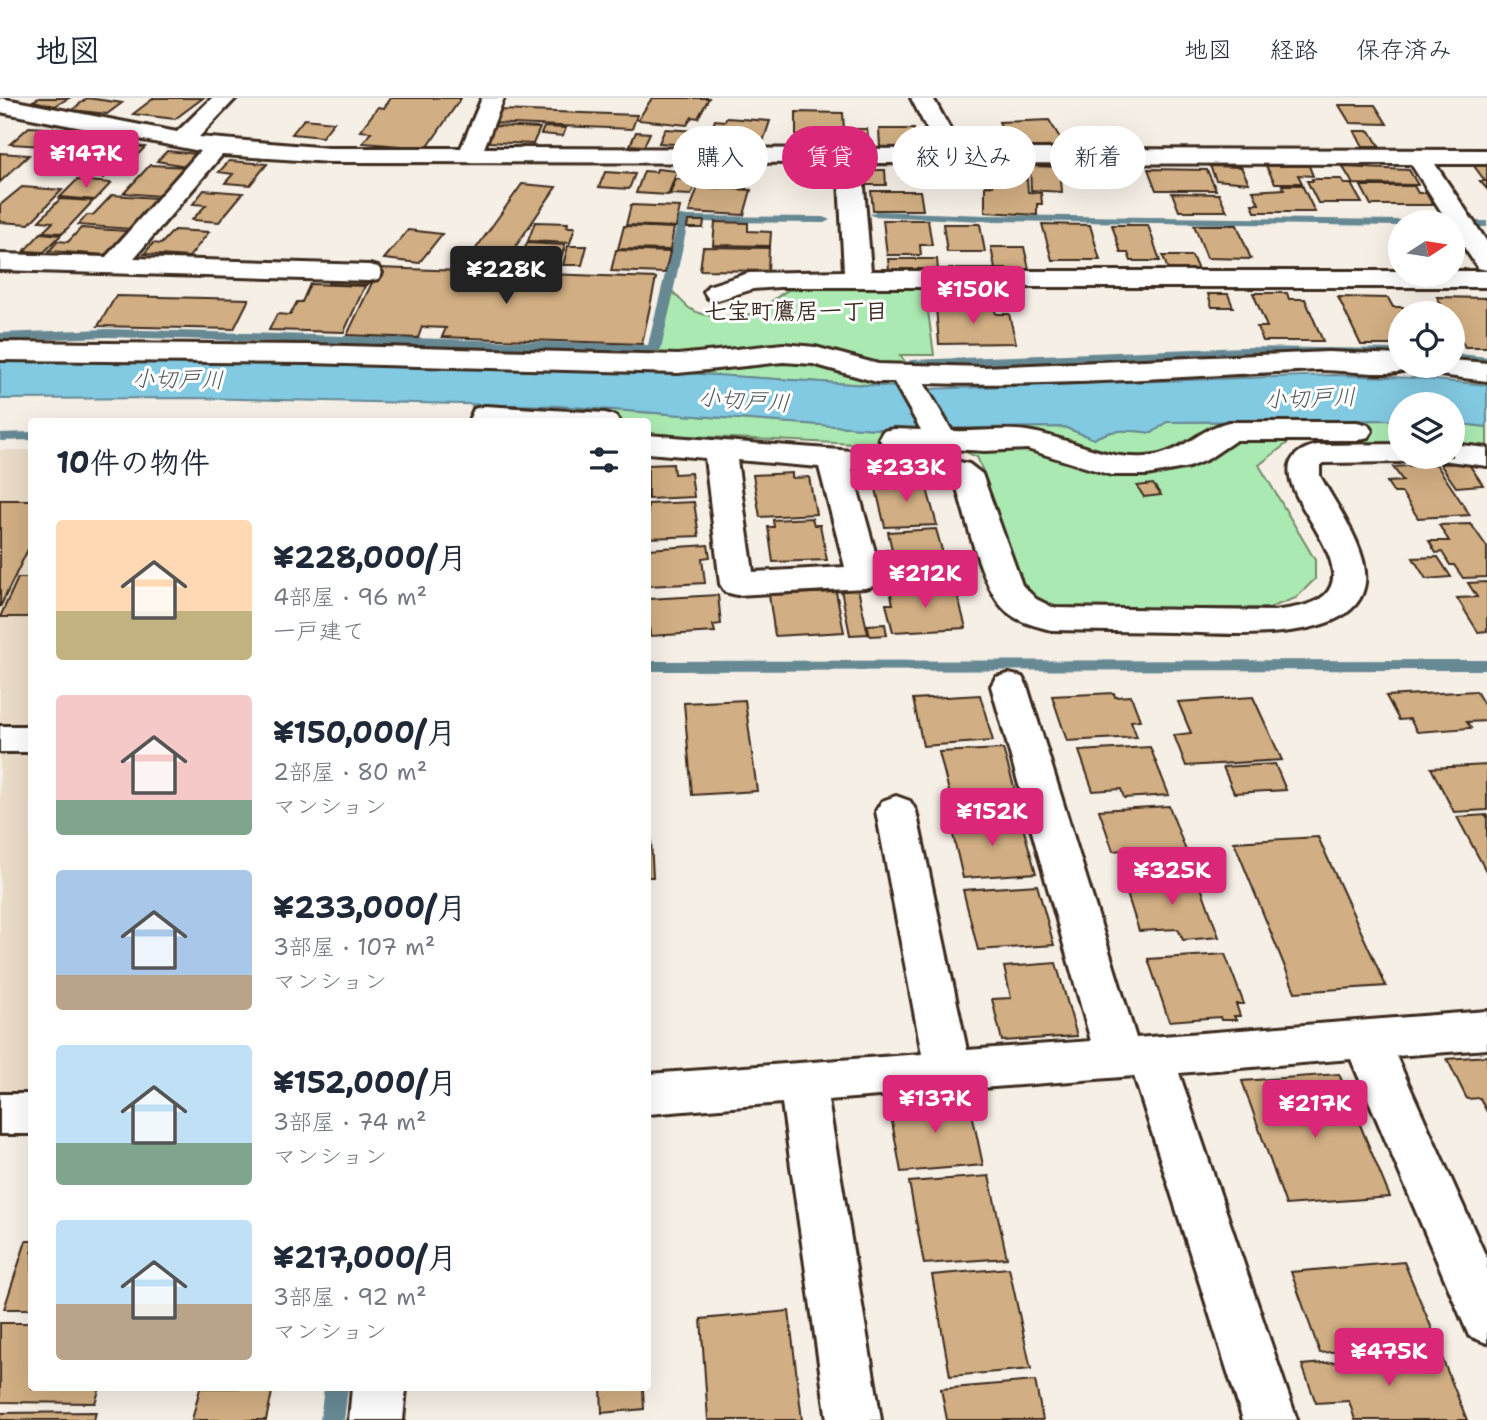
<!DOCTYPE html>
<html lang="ja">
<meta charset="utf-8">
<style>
body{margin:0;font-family:"Shantell Sans","Klee One",sans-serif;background:#f6f6f7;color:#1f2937;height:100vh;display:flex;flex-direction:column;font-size:26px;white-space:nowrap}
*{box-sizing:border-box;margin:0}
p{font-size:23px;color:#747a83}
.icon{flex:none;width:38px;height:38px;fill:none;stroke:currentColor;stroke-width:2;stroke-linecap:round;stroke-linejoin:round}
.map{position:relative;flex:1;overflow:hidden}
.sheet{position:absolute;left:28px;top:320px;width:623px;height:973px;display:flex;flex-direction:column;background:#fff;border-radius:7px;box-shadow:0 7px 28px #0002}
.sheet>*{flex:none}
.banner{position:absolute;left:672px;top:28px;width:665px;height:63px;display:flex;gap:14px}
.needle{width:46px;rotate:78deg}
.tools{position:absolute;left:1388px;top:112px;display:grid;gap:14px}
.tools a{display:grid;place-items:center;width:77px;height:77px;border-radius:50%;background:#fff;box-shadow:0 7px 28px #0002;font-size:35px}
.price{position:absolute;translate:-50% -60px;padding:0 16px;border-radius:7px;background:#db2777;color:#fff;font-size:23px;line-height:46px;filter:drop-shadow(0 2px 4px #0008)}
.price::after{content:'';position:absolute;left:50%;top:42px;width:21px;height:16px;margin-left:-10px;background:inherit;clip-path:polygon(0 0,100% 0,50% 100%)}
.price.current{background:#222;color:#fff}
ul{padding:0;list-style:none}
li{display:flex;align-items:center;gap:21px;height:175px;padding:0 28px}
li span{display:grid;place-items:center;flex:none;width:196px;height:140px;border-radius:7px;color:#555}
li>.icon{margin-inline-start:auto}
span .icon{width:84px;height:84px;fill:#fffc;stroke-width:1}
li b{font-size:30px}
h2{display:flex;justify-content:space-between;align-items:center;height:84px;padding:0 28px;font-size:30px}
.pill{padding:0 24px;border-radius:32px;background:#fff;box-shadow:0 7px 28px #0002;font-size:24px;line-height:63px}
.pill.current{background:#db2777;color:#fff}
header{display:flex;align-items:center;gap:42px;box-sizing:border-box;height:98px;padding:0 35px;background:#fff;border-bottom:2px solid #e0e1e3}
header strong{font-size:33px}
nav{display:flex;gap:38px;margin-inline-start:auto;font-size:24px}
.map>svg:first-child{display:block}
</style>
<header>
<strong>地図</strong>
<nav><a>地図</a><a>経路</a><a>保存済み</a></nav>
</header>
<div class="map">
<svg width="1487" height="1322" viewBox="0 0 1487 1322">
<rect width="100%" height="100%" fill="#f6efe6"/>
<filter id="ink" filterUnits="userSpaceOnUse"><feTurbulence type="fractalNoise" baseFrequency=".0143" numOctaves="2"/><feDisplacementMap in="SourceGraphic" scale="14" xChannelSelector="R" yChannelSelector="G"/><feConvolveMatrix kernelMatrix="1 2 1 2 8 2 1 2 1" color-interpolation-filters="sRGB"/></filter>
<g filter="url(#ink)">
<path fill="#ebdcc8" d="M0 352H32L31 994H0Z"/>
<path fill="#aae9b1" stroke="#728a68" stroke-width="2" d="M924 184 934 257H900L926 291 654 273 673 194C678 199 683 205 689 210 705 221 738 222 755 214 765 210 777 198 788 192Z
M473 306 558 308 877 331 1064 329 1094 341C1111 330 1132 332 1152 335L1167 324 1386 322H1400V345L1290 343 1259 367 1315 462V481L1296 500 1269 510H1063L1044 505 1023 494 985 378 977 359 959 351 648 336V324H468Z
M1453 325 1487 329V351L1453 347Z"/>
<path fill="#82c9e2" stroke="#668994" stroke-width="2" d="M80 260 654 273 926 291 1333 277 1414 280 1487 287V329L1453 325 1452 306H1400V322L1167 324 1152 335C1132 332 1111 330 1094 341L1064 329 877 331 558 308 192 300 0 301V262Z"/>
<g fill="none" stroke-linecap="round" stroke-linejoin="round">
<path fill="#668994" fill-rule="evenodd" d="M876 113 984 117 1400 122 1405 124H1400V128L984 123 872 118 870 116Z
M679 118 824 119 830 122 824 125 688 124 661 251 654 255 108 239 0 243V235L108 231 648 247Z
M1487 123V129H1476L1470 126 1476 123Z
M1245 249 1400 251V259L1245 257 911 270 904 266 911 262Z
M1452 255 1487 259V267L1452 263Z
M32 334V342L0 343V335Z
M1487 562V572L648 573V563Z
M324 1290H348L344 1322H320Z"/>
</g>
<path fill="#d1ae83" stroke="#3b2a1e" stroke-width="2" d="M39 0H69L55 8 33 3Z
M87 0 122 5 107 16 72 12Z
M154 0H203L175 21 133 16Z
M391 0H461L427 50 363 45 371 34 360 33 378 9 384 10Z
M652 0H709L698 20 692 19 687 27 638 22Z
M1339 7H1375L1387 26 1350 25Z
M498 12 637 17 632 31 491 25Z
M796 14 843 15 845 48 796 47Z
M726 20 770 23 762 47 730 45 728 50 705 49 715 22 725 23Z
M304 21 334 24 322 39 292 36Z
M1049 22 1065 48 1024 50 1020 43 1009 44 999 24Z
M494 28 540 30 533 46 487 44Z
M29 29 61 31 43 48 10 46Z
M544 29 566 30 563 38 541 36Z
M665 31 696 33 691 47 659 45Z
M852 31H867L869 46H853Z
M879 31H914L915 49H880Z
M1354 33H1370L1379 48H1363Z
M67 34 111 37 100 49 55 46Z
M636 34 650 35 644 48 630 47Z
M66 47 99 50 78 70H69L64 75 39 73Z
M118 47 145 49 120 75 110 74 104 80 87 78Z
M167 53 197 56 186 68 157 63Z
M0 55 29 57 0 84Z
M229 63 267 66 250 87 225 85 233 76 219 74Z
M150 67 186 69 159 98 124 95Z
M723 67 753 69 746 90 716 88Z
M1006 67 1027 68V80L1007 79Z
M1030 68 1060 69 1062 94 1031 92Z
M1210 68 1241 69 1249 85 1216 82Z
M1266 68H1309L1313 78 1298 77 1302 85H1275Z
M1474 68H1487V91L1480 83H1485Z
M1343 69 1409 72 1418 87 1353 86Z
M657 71 677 73 668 97 636 95 644 73 656 74Z
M1148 71 1207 72 1216 92H1156Z
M863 72H885L886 87H865Z
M605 74 635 76 629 91 599 89Z
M676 81 697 83 691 97 670 96Z
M993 81 1027 82 1028 94 1041 95 1042 106H1037V117L985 114V88H993Z
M1312 81H1341L1344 86H1351L1362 105H1318L1307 83H1313Z
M77 82 111 85 95 102 60 99Z
M522 86 556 89 507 161 470 159Z
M1282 87H1302L1315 114H1255L1252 106H1259L1253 93 1284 91Z
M1361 88H1414L1418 95H1426L1433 107H1371Z
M22 89 62 92 29 126 0 124V107Z
M698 89 751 92 744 117 689 114Z
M204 92 243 95 219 124 192 122 206 107 193 106Z
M871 93H920L923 112H873Z
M1172 95 1219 96 1227 113H1179Z
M112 97 157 100 130 131 78 127 87 117H93Z
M60 101 93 103 63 135 43 134 53 124 39 123Z
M631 107 680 109 676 129 626 127Z
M883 122H928L932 147H920L921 157H887Z
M688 123H704L703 130H687Z
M535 124 568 125 567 129H575L570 145 528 143Z
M715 124 748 125V133L771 134 770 148 713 147Z
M943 126H980L985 154H947Z
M1042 126 1090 127 1100 162H1052Z
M1112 127H1148L1160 163H1131L1128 155H1121Z
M1194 127H1237L1251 161 1207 160Z
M624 128 674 130 670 152 618 151Z
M81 130 127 133 105 157 49 153 58 143 68 144Z
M174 132 209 134 189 159 144 156 153 145 161 146Z
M408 132 442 136 419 165 384 161Z
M41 135 61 137 44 154 24 153Z
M527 145 565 147 558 170 518 168Z
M568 148H587L582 167H563Z
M703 149 769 150 768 173 700 172Z
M991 149H1024L1029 171H995Z
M616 152 670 154 665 175 611 173Z
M1163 158H1192L1198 172H1168Z
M888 161H937L938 172 889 171Z
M379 170 656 180 642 246 442 239 446 230 422 229 418 240 347 237Z
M331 180 370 181 367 187 328 186Z
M310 186 365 188 344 234 269 232 277 216 290 217 297 204H302Z
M946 186H984L988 205 933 206 930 190H946Z
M1253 195H1287L1289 201H1305L1323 243H1263L1257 229H1267Z
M1208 196H1228L1233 209H1212Z
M116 198 249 201 234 231 98 228Z
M1338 199 1388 200 1393 209H1403L1406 215H1400V247H1361Z
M1437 199 1487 200V249H1465L1452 227V215H1446Z
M936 209H994L996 216H1009L1016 245 939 246Z
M1468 365 1483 387 1456 389 1440 366Z
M673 366 674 376 691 375 694 399 648 401V367Z
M1436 366 1470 417 1418 420 1402 395H1394L1387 384 1403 383 1393 369Z
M792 375V380L809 379 816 416 760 419 753 377Z
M924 380 937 427 885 429 875 387 899 386V381Z
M1153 386 1161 397 1144 399 1137 388Z
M0 402H32V443L0 509Z
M694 404 699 438 648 440V406Z
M812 420 814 427H820L827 462 773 464 768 429H774L773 422Z
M1471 426 1487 449V479L1463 480 1454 467H1450L1442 454 1436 455 1429 443H1449L1439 427Z
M936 431 947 470 881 473 878 461 887 460 886 452H892L888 434Z
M708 447 710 459 702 460 705 485 648 488V451Z
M1438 459 1451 479 1426 481 1413 460Z
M18 480H32V511L28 519H0Z
M1487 484V533L1478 534 1457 500 1477 499 1468 485Z
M955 488 966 530 893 534 886 506H893L890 492Z
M858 491 868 536 850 537 841 492Z
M836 494 844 534 775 538 769 497Z
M718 497 721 526 713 527 715 534 650 538 648 501Z
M885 526 887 537 870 538 867 527Z
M1476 593 1487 612V623L1467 624 1471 630 1417 634 1410 621 1399 622 1386 598Z
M1114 595 1115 599 1131 598 1140 622 1131 623 1137 639 1067 643 1052 598Z
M980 597 993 643 923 648 913 601Z
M1253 599 1282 662 1186 668 1174 637 1191 635 1178 604Z
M745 602 757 693 692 697 684 605Z
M1150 649 1169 697 1124 700 1121 691 1093 693 1079 653Z
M1003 651 1020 709 954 713 939 654Z
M1275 666 1286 692 1234 695 1223 669Z
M1487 667V712L1454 714 1431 670Z
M648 689 653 779H648Z
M1169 708 1191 766 1139 769 1133 751 1113 753 1099 712Z
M1487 717V773H1486L1457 719Z
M1020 719 1036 775 963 780 950 724Z
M1318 739 1386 888 1295 894 1234 744Z
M1197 778 1219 839 1183 842 1178 831 1139 833 1123 783Z
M1037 787 1054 847 978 852 963 792Z
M1225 856 1244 906H1236L1240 918H1234L1236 922H1221L1220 919 1169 923 1148 861Z
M1056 865 1077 938 1002 943 992 901 1011 900 1004 869Z
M1487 958V1014L1480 1000 1467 1001 1447 961Z
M1339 976 1390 1099 1286 1107 1242 983Z
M969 1001 983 1067 901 1074 889 1007Z
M989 1078 1007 1160 924 1166 909 1084Z
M26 1143H32V1211H4Z
M1404 1164 1438 1245 1320 1255 1291 1174Z
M1009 1170 1031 1271 950 1278 932 1177Z
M789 1213 802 1322H708L701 1221Z
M0 1225H32V1290H100L95 1305 0 1304Z
M1440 1255 1467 1322H1355L1349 1303 1316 1305 1302 1267Z
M1035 1283 1043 1322H947L941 1291Z
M200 1290H273L266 1322H192Z
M601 1290H643L644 1311 602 1315Z
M96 1314 94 1322H0V1315Z"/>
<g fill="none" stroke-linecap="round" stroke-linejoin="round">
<g stroke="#3b2a1e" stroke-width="6">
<path id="minor" d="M0 0 177 34 212 0H236L199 39 329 50H461L482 0H504L484 50 937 51 911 0H933L961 51 1487 52V66H1435L1487 144V172L1478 170 1452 131V124H1448L1411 66 862 65 871 173H1400V177H1452V173H1487V189H779L753 191 718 202 708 200 704 194 708 188 749 175 844 173 838 65 329 64 222 57 134 160 369 167 378 169 382 175 378 181 369 183 0 172V156L106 159 200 53 0 14Z
M0 244 309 247 678 257 783 246 815 249 878 266 984 269 1328 254 1400 257V268H1452V262L1487 265V283L1416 274 1412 269C1399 281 1339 271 1318 272 1187 278 1055 289 924 285L952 333C976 334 1011 329 1032 334 1072 341 1105 362 1146 359 1183 356 1198 331 1229 324H1357L1368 327 1372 333 1368 339 1357 342H1236L1208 361 1189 369 1147 377H1111L1027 351 985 353 883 347 879 340 883 333 894 331 921 332 894 284H877L813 266 783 264 678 275 309 265 0 262Z
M485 308 605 315 616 318 620 324H468L474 311Z
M648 337 941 360 969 366 982 376 1022 487 1036 501 1054 510 1274 513C1290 510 1312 509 1325 497 1366 456 1235 367 1317 347L1400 346V359H1413L1400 364 1324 365 1320 368V378C1335 406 1373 457 1364 490 1350 548 1219 535 1173 534 1133 533 1092 533 1051 532 1036 528 1018 524 1006 513 981 490 967 421 956 387L941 378 852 371 882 479 877 487 865 490 737 497 725 494 720 486 705 360 648 355ZM737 362 819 369 845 469 753 474Z
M1452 346 1487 350V368L1441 362 1439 359H1452Z
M1009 576 1022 579 1027 588 1136 940 1487 913V951L1396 958 1487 1161V1245L1469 1238 1351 961 1179 975 1297 1322H1243L1134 978 828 1002 881 1322H827L782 1005 648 1016V976L922 956 876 713 882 703 896 698 910 703 916 713 967 952 1091 943 991 588 996 579Z
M0 628H32V654H0Z
M0 996H32V1036H0Z
M352 1290H406L403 1322H349Z"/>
</g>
<use href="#minor" fill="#fff" fill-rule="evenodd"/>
</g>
</g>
<g text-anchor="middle" stroke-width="6" stroke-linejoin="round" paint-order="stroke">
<g font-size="23" font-weight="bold" fill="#3b2a1e" stroke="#fff">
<text x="796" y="221">七宝町鷹居一丁目</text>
</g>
<g font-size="23" font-style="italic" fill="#505a59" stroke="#fff">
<text transform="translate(178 281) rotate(1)" y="8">小切戸川</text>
<text transform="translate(1310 300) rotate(-2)" y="8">小切戸川</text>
<text transform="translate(744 302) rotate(4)" y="8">小切戸川</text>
</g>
</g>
</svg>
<div class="tools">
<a><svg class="needle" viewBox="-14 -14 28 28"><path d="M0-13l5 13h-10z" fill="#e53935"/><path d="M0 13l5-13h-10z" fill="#747a83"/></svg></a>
<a><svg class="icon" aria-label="locate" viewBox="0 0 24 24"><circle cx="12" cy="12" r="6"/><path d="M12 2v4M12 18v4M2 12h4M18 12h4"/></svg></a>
<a><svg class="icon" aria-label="layers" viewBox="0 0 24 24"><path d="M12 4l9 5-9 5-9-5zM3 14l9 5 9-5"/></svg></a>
</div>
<b class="price" style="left:86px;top:92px">¥147K</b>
<b class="price current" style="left:506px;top:208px">¥228K</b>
<b class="price" style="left:973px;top:228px">¥150K</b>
<b class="price" style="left:906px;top:406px">¥233K</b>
<b class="price" style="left:925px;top:512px">¥212K</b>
<b class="price" style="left:992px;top:750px">¥152K</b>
<b class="price" style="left:1172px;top:809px">¥325K</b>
<b class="price" style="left:935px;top:1037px">¥137K</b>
<b class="price" style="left:1315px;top:1042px">¥217K</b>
<b class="price" style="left:1389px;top:1290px">¥475K</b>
<div class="banner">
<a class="pill">購入</a>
<a class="pill current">賃貸</a>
<a class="pill">絞り込み</a>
<a class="pill">新着</a>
</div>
<section class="sheet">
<h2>10件の物件<svg class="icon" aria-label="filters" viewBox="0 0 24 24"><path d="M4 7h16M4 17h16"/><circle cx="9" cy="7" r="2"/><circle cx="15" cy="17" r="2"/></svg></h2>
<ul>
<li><span style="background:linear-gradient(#ffd9b3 65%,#c2b280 0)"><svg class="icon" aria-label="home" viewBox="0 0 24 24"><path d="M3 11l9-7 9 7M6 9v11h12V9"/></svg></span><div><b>¥228,000/月</b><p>4部屋 · 96 m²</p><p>一戸建て</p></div></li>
<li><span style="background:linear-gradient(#f6c9c9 75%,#7fa58c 0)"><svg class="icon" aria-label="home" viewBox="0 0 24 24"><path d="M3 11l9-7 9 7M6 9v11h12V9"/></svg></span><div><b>¥150,000/月</b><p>2部屋 · 80 m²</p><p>マンション</p></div></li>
<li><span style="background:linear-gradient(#a9c7e8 75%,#b9a48a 0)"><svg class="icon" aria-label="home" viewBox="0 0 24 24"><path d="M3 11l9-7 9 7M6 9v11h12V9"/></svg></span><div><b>¥233,000/月</b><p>3部屋 · 107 m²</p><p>マンション</p></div></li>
<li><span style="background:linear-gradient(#bfe0f5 70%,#7fa58c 0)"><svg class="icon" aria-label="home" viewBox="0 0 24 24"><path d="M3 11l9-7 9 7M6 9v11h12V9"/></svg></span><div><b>¥152,000/月</b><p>3部屋 · 74 m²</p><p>マンション</p></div></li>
<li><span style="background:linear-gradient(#bfe0f5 60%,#b9a48a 0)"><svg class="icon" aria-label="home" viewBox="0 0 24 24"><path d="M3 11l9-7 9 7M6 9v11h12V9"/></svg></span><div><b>¥217,000/月</b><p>3部屋 · 92 m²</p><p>マンション</p></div></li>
</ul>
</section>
</div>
